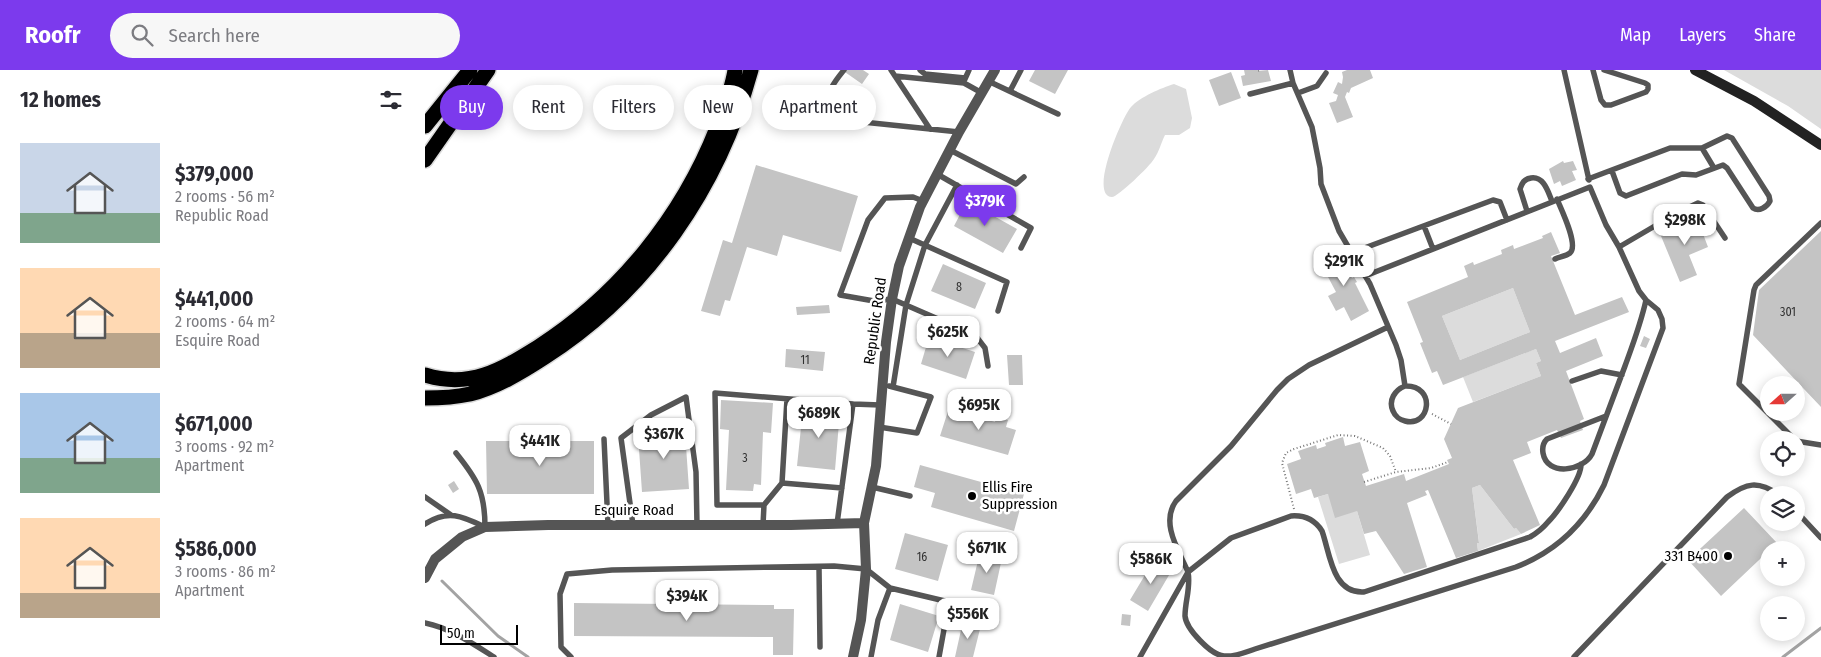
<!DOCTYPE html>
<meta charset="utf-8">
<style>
body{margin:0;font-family:"Fira Sans Condensed",sans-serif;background:#f7f7f7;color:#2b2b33;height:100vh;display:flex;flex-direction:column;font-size:19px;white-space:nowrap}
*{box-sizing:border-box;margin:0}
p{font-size:16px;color:#7c7c81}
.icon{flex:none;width:28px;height:28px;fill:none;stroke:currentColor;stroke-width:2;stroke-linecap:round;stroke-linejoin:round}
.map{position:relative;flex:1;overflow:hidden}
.details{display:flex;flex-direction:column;background:#fff;width:425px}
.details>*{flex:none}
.hud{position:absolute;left:15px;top:15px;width:475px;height:45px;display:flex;gap:10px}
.needle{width:32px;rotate:249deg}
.tools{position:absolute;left:1335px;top:306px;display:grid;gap:10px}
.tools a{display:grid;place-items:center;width:45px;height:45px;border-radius:50%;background:#fff;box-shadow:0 2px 12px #0003;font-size:25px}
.scale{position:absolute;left:15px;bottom:12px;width:78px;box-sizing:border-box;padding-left:5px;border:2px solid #000;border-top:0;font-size:14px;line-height:18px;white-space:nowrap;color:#000;-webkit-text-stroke:4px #fff;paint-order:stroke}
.price{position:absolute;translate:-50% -42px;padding:0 11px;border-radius:10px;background:#fff;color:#222;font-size:16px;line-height:32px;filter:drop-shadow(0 1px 2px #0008)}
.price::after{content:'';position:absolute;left:50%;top:30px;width:15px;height:11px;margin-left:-8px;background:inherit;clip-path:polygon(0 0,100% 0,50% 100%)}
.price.on{background:#7c3aed;color:#fff}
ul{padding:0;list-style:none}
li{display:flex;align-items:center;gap:15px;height:125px;padding:0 20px}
li span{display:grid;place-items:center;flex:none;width:140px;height:100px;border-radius:0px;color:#555}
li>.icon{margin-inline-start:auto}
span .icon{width:60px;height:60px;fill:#fffc;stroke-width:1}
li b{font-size:21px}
h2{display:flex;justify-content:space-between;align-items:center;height:60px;padding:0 20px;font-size:21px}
.chip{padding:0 18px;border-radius:22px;background:#fff;box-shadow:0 2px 12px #0003;font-size:18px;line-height:45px}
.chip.on{background:#7c3aed;color:#fff}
header{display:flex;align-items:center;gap:30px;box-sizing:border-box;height:70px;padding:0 25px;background:#7c3aed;color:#fff}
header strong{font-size:24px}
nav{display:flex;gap:28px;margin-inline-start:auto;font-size:18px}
.search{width:350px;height:45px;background:#f7f7f7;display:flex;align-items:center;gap:12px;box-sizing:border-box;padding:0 18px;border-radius:28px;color:#7c7c81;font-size:19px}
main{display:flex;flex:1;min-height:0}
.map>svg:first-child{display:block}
</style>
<header>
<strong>Roofr</strong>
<div class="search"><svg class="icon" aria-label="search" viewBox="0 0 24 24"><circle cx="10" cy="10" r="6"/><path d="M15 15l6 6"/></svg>Search here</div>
<nav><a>Map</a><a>Layers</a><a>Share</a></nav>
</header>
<main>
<section class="details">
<h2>12 homes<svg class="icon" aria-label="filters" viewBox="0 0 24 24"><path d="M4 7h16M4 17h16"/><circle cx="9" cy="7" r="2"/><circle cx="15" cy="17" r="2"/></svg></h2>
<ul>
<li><span style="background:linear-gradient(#c9d6e8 70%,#7fa58c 0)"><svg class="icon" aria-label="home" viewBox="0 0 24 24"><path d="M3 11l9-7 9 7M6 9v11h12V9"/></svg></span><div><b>$379,000</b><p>2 rooms · 56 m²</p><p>Republic Road</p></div></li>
<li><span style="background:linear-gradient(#ffd9b3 65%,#b9a48a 0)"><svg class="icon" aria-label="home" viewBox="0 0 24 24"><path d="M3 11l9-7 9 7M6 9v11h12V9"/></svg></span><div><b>$441,000</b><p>2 rooms · 64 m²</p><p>Esquire Road</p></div></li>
<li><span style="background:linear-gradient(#a9c7e8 65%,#7fa58c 0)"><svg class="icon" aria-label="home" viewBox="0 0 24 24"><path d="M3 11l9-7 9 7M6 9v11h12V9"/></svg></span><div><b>$671,000</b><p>3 rooms · 92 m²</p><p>Apartment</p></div></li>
<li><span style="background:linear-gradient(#ffd9b3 75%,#b9a48a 0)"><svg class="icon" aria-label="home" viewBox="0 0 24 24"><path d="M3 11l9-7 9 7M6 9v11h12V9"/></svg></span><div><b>$586,000</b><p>3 rooms · 86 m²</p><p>Apartment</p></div></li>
</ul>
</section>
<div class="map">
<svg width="1396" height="587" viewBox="0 0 1396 587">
<rect width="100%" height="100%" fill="#fff"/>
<path fill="#dcdcdc" d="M1299 0H1396V59L1363 36Z
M749 14 761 19 767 48 765 58 754 65H740C736 73 734 82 729 89 725 96 693 127 687 127 663 126 697 47 706 37 715 27 736 18 749 14Z
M1088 218 1105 262 1035 290 1017 246Z
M1111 279 1116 291 1111 293 1116 306 1048 332 1038 307Z
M1055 415 1089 459 1091 458 1096 464 1053 481 1052 473 1054 472 1047 418Z
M903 424 932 441 945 485 914 494 893 427Z"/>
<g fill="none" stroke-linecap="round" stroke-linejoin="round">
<path stroke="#a3a3a3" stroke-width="3" d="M17 511 73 566 103 587
M1358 587 1396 558"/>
</g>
<path fill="#c4c4c4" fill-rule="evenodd" d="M417 0H438L444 4 437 14Z
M610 0H643L630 24 604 11Z
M819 0H832V1L843 0 846 11 818 16 816 6 820 5Z
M922 0H945L948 8 926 18 924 23 922 22 920 27 928 47 912 53 904 33 911 31 913 25 908 23 913 12 917 14 918 7 917 2Z
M806 2 816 28 794 36 784 10Z
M1138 91 1139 93 1148 91 1152 100 1147 101 1151 110 1137 116 1135 111 1129 114 1124 99Z
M331 95 433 126 416 182 358 165 352 186 322 177 305 231 300 230 295 246 276 241 298 170 307 173Z
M572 123 588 132 586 137 569 129Z
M542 131 592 159 578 183 529 156Z
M1270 143 1283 177 1264 185 1272 205 1255 212 1236 166 1256 157 1253 150Z
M1396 161V337L1328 265 1334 220Z
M1126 162 1135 183 1126 186 1150 245 1197 227 1204 242 1130 271 1135 283 1171 268 1178 286 1141 301 1159 349 1155 351 1158 360 1136 368 1132 360 1102 372 1106 383 1088 390 1115 455 1096 464 1091 458 1089 459 1055 415 1047 418 1054 473H1052L1053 481 1031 488 1003 420 1000 421 1002 425 982 433 1002 497 979 504 951 461 939 464 932 441 910 448 903 424 889 428 886 419 871 424 862 394 876 389 873 381 891 375 892 379 901 376 900 373 918 367 920 376 935 372 944 401 937 404 941 416 979 404 981 411 1024 394 1022 390 1027 388 1019 369 1033 338 1116 306 1111 293 1116 291 1111 279 1018 315 1012 301 1007 303 995 273 998 272 982 232 1043 207 1039 196 1048 192 1049 195 1077 184 1076 180 1088 175 1089 179 1118 168 1117 166ZM1088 218 1105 262 1035 290 1017 246Z
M913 181 927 208 929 207 932 212 930 213 944 241 926 251 919 237 911 241 903 226 911 222 894 190Z
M518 194 561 213 550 239 506 221Z
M404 235 405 243 372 245 371 237Z
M1219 266 1225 269 1221 278 1215 276Z
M504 267 550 282 541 309 496 294Z
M361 279 400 282 398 301 360 297Z
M582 285H597L598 315H584Z
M296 330 348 333 346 363 338 362 336 415 329 414 328 421 301 420 304 360 295 359Z
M378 338 415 341 410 400 372 396Z
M524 338 570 352 571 347 583 350 581 357 591 360 583 385 515 366Z
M238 350H247L248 363 260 362 264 419 217 422 213 365 239 363V361H237L236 353H239Z
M61 371H169V424H62Z
M495 395 599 424 589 461 506 437 510 423 489 417Z
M29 411 34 419 28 423 23 415Z
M1319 438 1352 473 1296 526 1263 490Z
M480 463 523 475 513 511 470 499Z
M555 482 577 488 569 525 546 520Z
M729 490 747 500 723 541 705 530Z
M149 533 349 535V539H369L368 585H348V567L149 566Z
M475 534 514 546 503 582 465 570Z
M697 544 706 545 705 556 696 555Z
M538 551 556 555 548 587H530Z"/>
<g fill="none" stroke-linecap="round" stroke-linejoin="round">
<g stroke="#dbdbdb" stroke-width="18">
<path id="motorway" d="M0 56 45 0
M0 90 63 0
M0 305C45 319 76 300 113 277 194 225 257 147 292 58 299 39 307 20 310 0
M0 328C15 328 31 327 45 324 72 317 97 302 120 287 223 221 294 117 326 0"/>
</g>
<path stroke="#777" stroke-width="2" stroke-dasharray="1 2.5" stroke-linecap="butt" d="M833 1 834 0
M1007 344 1026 354
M939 412 971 402 1006 398 1023 392
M869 439 857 393 861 383 869 379 913 365 930 366 958 378 965 386 971 402"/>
<path stroke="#555" stroke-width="5.5" d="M419 0C415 5 410 11 407 17 401 33 412 48 428 51L534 62
M466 0 505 59
M495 0 500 4 540 8
M865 0 868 13 887 57 895 98 896 114 914 161 945 214 971 275 976 290 980 316C970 320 963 330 968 341 970 346 975 350 980 351 1005 358 1012 315 980 316
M1139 0 1164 110
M1168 0 1176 30 1180 35H1186L1221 22 1223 19V15L1220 13 1179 0
M470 6 539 13 557 23
M539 11 544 0
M563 11 633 44
M585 21 596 0
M873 23 892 16 901 3
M825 24 868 13
M1277 78 1289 98
M525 80 591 114 599 107
M512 104 606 158 596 178
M1163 109 1245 78H1277L1302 66 1307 68 1344 126 1345 131C1342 137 1334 142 1328 138L1302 98 1298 95 1271 105 1257 104 1201 126 1195 123 1187 101
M498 131 488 127 460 128 443 150 415 225 449 231 467 229 550 265 560 278 563 296
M1102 141 1095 119C1097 113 1099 109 1106 108 1119 106 1123 122 1127 131
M999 156 1008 179
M484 168 582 212 573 241
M1194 177 1252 143 1273 133 1278 135 1300 168
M926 183 1068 130 1075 132 1082 150
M1130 189C1134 187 1141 186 1145 183 1154 175 1136 139 1132 129
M940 206 1165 117 1181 155 1194 177 1214 221 1221 230 1233 240 1237 249 1238 258 1179 415C1160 454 1132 481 1091 497L830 579C821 582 810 587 799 586 786 585 761 559 760 546 760 531 766 517 763 502L806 468 866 446C879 445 890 450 897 461 905 483 907 524 939 522L1105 467C1112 463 1118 458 1123 452 1133 442 1157 407 1156 394
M1147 311 1176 301 1197 305
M468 317 481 235 500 175 532 115
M428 334 455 335
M1181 346 1122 369C1118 373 1117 377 1118 383 1122 407 1158 401 1167 384 1178 355 1189 326 1200 296 1208 274 1216 253 1221 230
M454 357 492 363 506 327 464 316
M179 369 183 455
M1370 370 1314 314 1329 220 1331 215 1396 153
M1371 371 1396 375
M357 413 417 418
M447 417 485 426
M0 427 26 445
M339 435H292L290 323 428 334 412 454
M1371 441 1396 468
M0 454C23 439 37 446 60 457 60 422 52 409 31 383
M208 455 196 368 226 345 261 327 271 402 272 455
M338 455 339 435 357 413 362 329
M394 497 395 577
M0 553C25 558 47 573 69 587
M146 587 136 577 135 524 142 504 187 500 409 496 441 499 465 518 524 532 514 587
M446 587 453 550 465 518
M715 587 763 502C754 481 735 453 751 431L806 376 852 320 863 309 884 295 963 257
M1149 587 1302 427C1321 413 1333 410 1354 425"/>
<path stroke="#555" stroke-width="10" d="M0 508 10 489 37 467 60 457 123 455H366L439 453
M428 587 436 550 441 499 439 453 451 396 461 272 467 229 474 196 495 137 534 62 570 0"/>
<path stroke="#222" stroke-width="10" d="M1270 0 1329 31 1396 75"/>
<use href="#motorway" stroke="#000" stroke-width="15"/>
</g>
<g fill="#000" stroke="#fff" stroke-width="2">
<circle cx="547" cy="426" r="5"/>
<circle cx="1303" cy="486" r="5"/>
</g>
<g text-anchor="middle" stroke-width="5" stroke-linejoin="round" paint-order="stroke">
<g font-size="12" fill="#313131">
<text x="534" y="221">8</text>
<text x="1363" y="246">301</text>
<text x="380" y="294">11</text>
<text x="320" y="392">3</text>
<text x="497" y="491">16</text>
</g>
<g font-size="15" fill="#000" stroke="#fff">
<text transform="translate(450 251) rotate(-82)" y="5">Republic Road</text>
<text x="209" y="445">Esquire Road</text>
</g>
<g font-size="15" fill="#000" stroke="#fff" text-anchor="start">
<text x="557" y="422">Ellis Fire<tspan x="557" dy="17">Suppression</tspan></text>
<text x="1293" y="491" text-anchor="end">331 B400</text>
</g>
</g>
</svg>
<div class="tools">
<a><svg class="needle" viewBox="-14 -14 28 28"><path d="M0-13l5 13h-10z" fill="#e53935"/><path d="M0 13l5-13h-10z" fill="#7c7c81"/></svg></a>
<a><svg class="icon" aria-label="locate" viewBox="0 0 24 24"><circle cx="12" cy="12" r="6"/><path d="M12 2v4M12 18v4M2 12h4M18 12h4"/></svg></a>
<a><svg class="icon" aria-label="layers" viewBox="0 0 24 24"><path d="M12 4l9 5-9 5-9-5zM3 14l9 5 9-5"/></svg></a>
<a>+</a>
<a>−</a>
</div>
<div class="scale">50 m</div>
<b class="price on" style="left:560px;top:157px">$379K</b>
<b class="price" style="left:1260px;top:176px">$298K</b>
<b class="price" style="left:919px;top:217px">$291K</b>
<b class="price" style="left:523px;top:288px">$625K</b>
<b class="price" style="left:554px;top:361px">$695K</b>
<b class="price" style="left:394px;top:369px">$689K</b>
<b class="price" style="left:239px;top:390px">$367K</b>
<b class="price" style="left:115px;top:397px">$441K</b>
<b class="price" style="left:562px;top:504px">$671K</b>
<b class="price" style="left:726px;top:515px">$586K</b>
<b class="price" style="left:262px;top:552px">$394K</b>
<b class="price" style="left:543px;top:570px">$556K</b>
<div class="hud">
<a class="chip on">Buy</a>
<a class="chip">Rent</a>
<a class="chip">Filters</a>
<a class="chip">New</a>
<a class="chip">Apartment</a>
</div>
</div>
</main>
